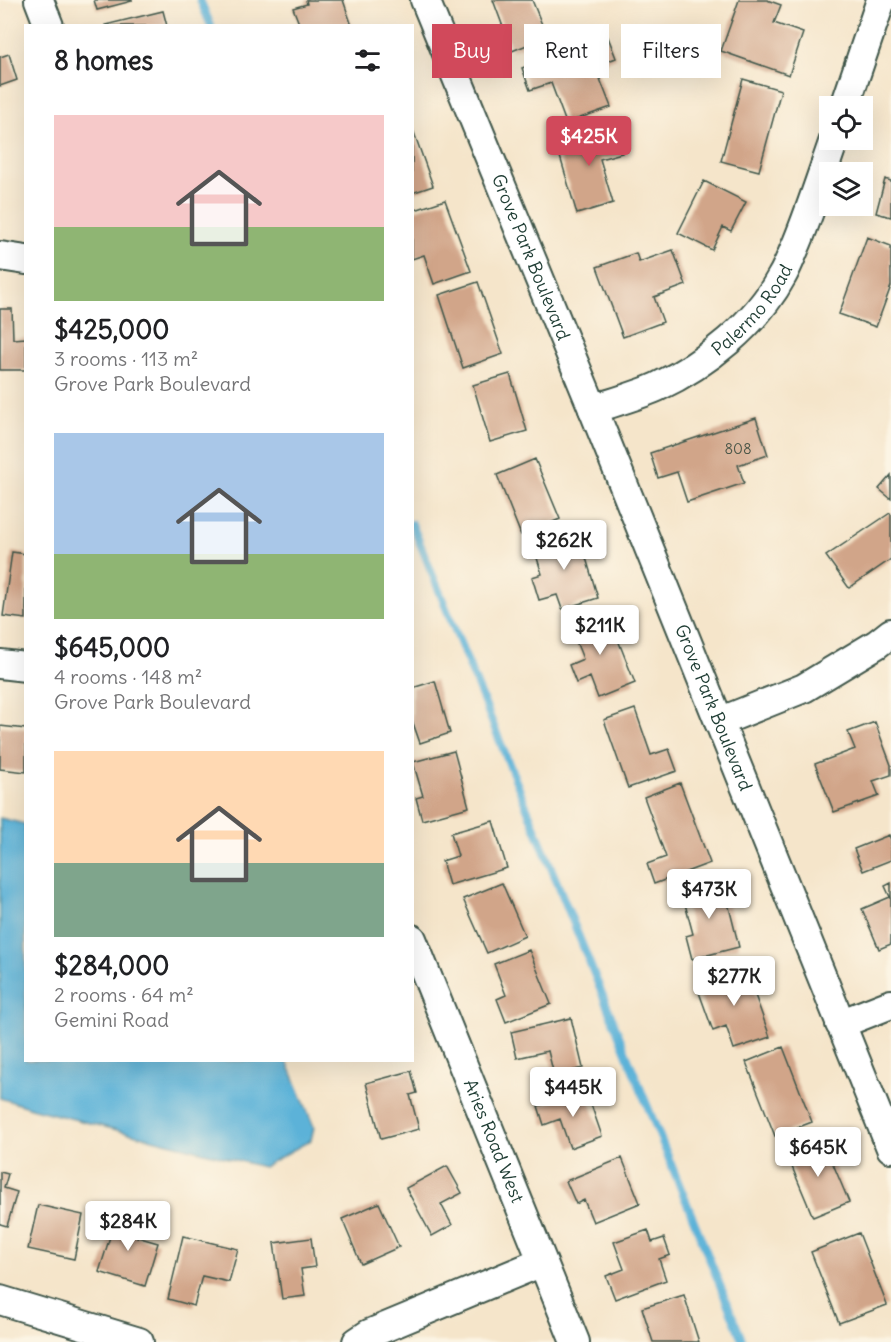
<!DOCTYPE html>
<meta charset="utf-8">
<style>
body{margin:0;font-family:Delius,sans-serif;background:#f6f6f6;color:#202124;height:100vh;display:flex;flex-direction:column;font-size:22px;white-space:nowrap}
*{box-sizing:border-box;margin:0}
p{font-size:20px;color:#757577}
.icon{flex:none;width:33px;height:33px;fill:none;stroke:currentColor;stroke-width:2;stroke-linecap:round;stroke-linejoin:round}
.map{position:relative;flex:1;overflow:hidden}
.drawer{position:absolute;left:24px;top:24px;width:390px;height:1038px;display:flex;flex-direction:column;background:#fff;border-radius:0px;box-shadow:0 6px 24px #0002}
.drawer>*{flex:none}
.banner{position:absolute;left:432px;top:24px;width:369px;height:54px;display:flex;gap:12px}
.fabs{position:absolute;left:819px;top:96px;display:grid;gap:12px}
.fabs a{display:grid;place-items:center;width:54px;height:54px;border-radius:0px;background:#fff;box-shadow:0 6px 24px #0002;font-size:30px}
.price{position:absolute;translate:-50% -51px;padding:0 14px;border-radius:6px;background:#fff;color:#222;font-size:20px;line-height:39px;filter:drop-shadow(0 2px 3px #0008)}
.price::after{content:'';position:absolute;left:50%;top:36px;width:18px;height:14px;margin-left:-9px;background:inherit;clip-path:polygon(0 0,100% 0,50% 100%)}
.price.active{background:#d1495b;color:#fff}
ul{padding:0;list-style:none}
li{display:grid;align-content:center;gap:12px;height:318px;padding:0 30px}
li span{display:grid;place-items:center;height:186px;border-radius:0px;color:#555}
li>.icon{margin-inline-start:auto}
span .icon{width:108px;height:108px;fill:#fffc;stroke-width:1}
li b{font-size:26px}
h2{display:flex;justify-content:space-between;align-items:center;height:72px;padding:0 30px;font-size:26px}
.tag{padding:0 21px;border-radius:0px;background:#fff;box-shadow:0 6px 24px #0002;font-size:21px;line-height:54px}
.tag.active{background:#d1495b;color:#fff}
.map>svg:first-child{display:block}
</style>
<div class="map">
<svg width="891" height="1342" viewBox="0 0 891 1342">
<rect width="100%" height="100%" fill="#fcf5e5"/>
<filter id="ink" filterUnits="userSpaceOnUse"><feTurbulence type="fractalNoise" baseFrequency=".0167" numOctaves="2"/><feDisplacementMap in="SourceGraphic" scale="12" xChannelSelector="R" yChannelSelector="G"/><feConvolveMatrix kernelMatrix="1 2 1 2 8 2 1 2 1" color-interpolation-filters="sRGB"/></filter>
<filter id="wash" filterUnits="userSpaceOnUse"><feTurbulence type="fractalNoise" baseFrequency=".008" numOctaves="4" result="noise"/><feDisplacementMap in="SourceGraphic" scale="24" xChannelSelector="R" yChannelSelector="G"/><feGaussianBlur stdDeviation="1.35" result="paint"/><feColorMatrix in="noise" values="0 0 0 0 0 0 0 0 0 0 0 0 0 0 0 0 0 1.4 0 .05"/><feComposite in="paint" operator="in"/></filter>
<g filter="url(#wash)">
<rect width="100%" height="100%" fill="#f5e5ca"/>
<path fill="#5bb2d8" stroke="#3d7886" stroke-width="1.5" d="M0 818 25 824 26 1060 287 1061 314 1127 311 1140 263 1167 34 1109 0 1098Z"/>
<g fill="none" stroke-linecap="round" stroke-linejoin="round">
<path stroke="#5bb2d8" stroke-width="8" d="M200 0 211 26
M412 524 743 1342"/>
</g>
<g id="blocks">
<path fill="#d1a589" d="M94 0H132V1L97 10Z
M306 0H343L352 26H300L293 8 307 4Z
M493 0H532L547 37 512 51Z
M739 0H767L781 5 774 23 803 33 789 75 721 51Z
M163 11 167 26H105V25Z
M608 37 616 58 595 66 611 107 566 123 551 83 530 90 522 68Z
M9 54 17 80 0 86V57Z
M743 79 781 90 759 171 721 161Z
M614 126 622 153 600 159 613 203 577 214 556 143Z
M412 127 433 186 412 193Z
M885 179 891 181V217L876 213Z
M704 181 746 202 731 231 723 227 712 250 678 233Z
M445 200 471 271 434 284 424 255 412 259V211Z
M867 237 891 246V286L876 327 839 314Z
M673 250 686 285 654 297 663 322 623 337 597 267 636 253 639 262Z
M478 282 503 354 463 368 439 295Z
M0 309H12L13 339 26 338V370H0Z
M510 374 527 431 490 442 473 385Z
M756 418 768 455 738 465 744 483 687 502 677 472 658 478 650 453Z
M535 459 560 519 521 535 497 475Z
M891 475V499L879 489Z
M890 513 891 515V559L849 588 826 556Z
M578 531 598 598 562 609 557 595 539 600 532 577 542 574 533 545Z
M12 552 26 554V619L3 616Z
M607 612 635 683 598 698 590 677 576 683 569 665 583 659 570 626Z
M435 681 450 733 420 743 412 720V688Z
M635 709 651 755 669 749 677 771 628 788 604 720Z
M875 722 891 765V775L873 781 879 796 834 812 815 764 855 749 848 732Z
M0 726 26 729V772L0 769Z
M454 751 469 807 422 820 416 798 423 796 413 762Z
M680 783 710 863 654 884 647 864 666 857 644 797Z
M493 821 507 868 449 885 442 861 458 856 451 833Z
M889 835 891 840V860L863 871 854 849Z
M722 879 739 947 692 959 686 936 693 934 681 889Z
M502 883 525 936 487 953 463 899Z
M891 883V944L879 949 862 909 890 897 885 886Z
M529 950 551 1004 506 1022 497 999 506 995 494 964Z
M745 967 770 1037 734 1049 726 1026 713 1031 696 984Z
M571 1018 583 1068 554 1075 548 1051 517 1058 511 1032Z
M783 1047 812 1122 775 1136 746 1062Z
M411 1071 417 1093 410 1095 419 1129 381 1139 366 1083Z
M586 1090 602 1136 570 1148 560 1119 544 1125 538 1106Z
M823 1140 849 1202 813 1217 787 1155Z
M622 1158 640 1203 593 1222 584 1200 576 1204 566 1181Z
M447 1166 462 1193 441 1204 452 1225 432 1236 406 1188Z
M0 1172 8 1174 4 1188 17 1192 7 1226 0 1224Z
M379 1203 399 1247 361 1264 342 1219Z
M38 1205 83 1215 74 1259 28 1249Z
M117 1214 142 1222 137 1237 158 1243 145 1286 99 1272Z
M648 1230 652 1242 664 1238 670 1255 659 1259 666 1280 615 1299 606 1276 624 1269 614 1242Z
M859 1233 887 1305 839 1323 811 1252Z
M183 1236 238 1249 229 1282 202 1276 194 1306 168 1299Z
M311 1238 315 1267 301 1269 305 1296 282 1299 274 1243Z
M684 1295 699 1342H653L642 1308Z"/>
</g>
</g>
<g filter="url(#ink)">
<use href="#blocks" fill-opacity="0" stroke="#3f564a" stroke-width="1.5"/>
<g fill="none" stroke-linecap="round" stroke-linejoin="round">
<g stroke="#3f564a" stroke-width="32">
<g id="minor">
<path d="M39 0 49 26"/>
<path id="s1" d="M425 0 593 409 891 1148"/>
<path d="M845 106 881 0"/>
<path d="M0 256 26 260"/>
<path id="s2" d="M593 409C614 402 637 396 657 387 706 364 756 324 782 276 788 266 792 254 797 243 811 209 822 174 834 140"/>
<path d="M0 664 26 667"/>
<path d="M719 722 804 688 877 644 891 633"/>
<path id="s3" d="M412 939 575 1342"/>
<path d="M840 1024 891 1004"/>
<path d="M0 1300 139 1342"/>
<path d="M357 1342 369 1334 542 1262"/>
</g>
</g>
<use href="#minor" stroke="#fff" stroke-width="28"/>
</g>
</g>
<g text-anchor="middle" stroke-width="4.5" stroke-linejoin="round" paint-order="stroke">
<g font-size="15" fill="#4c5749">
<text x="738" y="454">808</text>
</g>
<g font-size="18" fill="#1f3d34" stroke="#fcf5e5">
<text dy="6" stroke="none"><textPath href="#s1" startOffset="278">Grove Park Boulevard</textPath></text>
<text dy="6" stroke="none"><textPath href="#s2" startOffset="192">Palermo Road</textPath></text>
<text dy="6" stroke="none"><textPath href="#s1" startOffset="764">Grove Park Boulevard</textPath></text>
<text dy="6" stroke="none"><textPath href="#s3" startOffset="218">Aries Road West</textPath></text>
</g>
</g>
</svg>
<div class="fabs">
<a><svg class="icon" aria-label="locate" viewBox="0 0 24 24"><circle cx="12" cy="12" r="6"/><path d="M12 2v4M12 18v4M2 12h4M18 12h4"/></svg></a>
<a><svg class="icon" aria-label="layers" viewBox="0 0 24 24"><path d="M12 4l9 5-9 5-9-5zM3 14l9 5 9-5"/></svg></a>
</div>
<b class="price active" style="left:589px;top:167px">$425K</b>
<b class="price" style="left:564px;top:571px">$262K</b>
<b class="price" style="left:600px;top:656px">$211K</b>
<b class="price" style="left:709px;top:920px">$473K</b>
<b class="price" style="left:734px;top:1007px">$277K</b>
<b class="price" style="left:573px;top:1118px">$445K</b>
<b class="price" style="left:818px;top:1178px">$645K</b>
<b class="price" style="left:128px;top:1252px">$284K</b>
<div class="banner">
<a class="tag active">Buy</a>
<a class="tag">Rent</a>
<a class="tag">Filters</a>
</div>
<section class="drawer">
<h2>8 homes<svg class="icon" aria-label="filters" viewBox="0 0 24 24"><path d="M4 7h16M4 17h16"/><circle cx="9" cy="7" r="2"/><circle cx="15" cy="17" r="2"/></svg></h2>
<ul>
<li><span style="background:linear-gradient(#f6c9c9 60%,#8fb573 0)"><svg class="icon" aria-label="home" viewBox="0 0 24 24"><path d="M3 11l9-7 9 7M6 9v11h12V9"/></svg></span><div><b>$425,000</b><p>3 rooms · 113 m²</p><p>Grove Park Boulevard</p></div></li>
<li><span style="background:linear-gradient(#a9c7e8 65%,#8fb573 0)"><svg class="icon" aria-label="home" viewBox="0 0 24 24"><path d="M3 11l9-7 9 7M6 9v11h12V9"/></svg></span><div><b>$645,000</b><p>4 rooms · 148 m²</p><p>Grove Park Boulevard</p></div></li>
<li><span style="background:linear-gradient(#ffd9b3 60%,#7fa58c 0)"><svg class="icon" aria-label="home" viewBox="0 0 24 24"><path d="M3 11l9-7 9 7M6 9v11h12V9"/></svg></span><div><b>$284,000</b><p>2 rooms · 64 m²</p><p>Gemini Road</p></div></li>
</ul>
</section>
</div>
